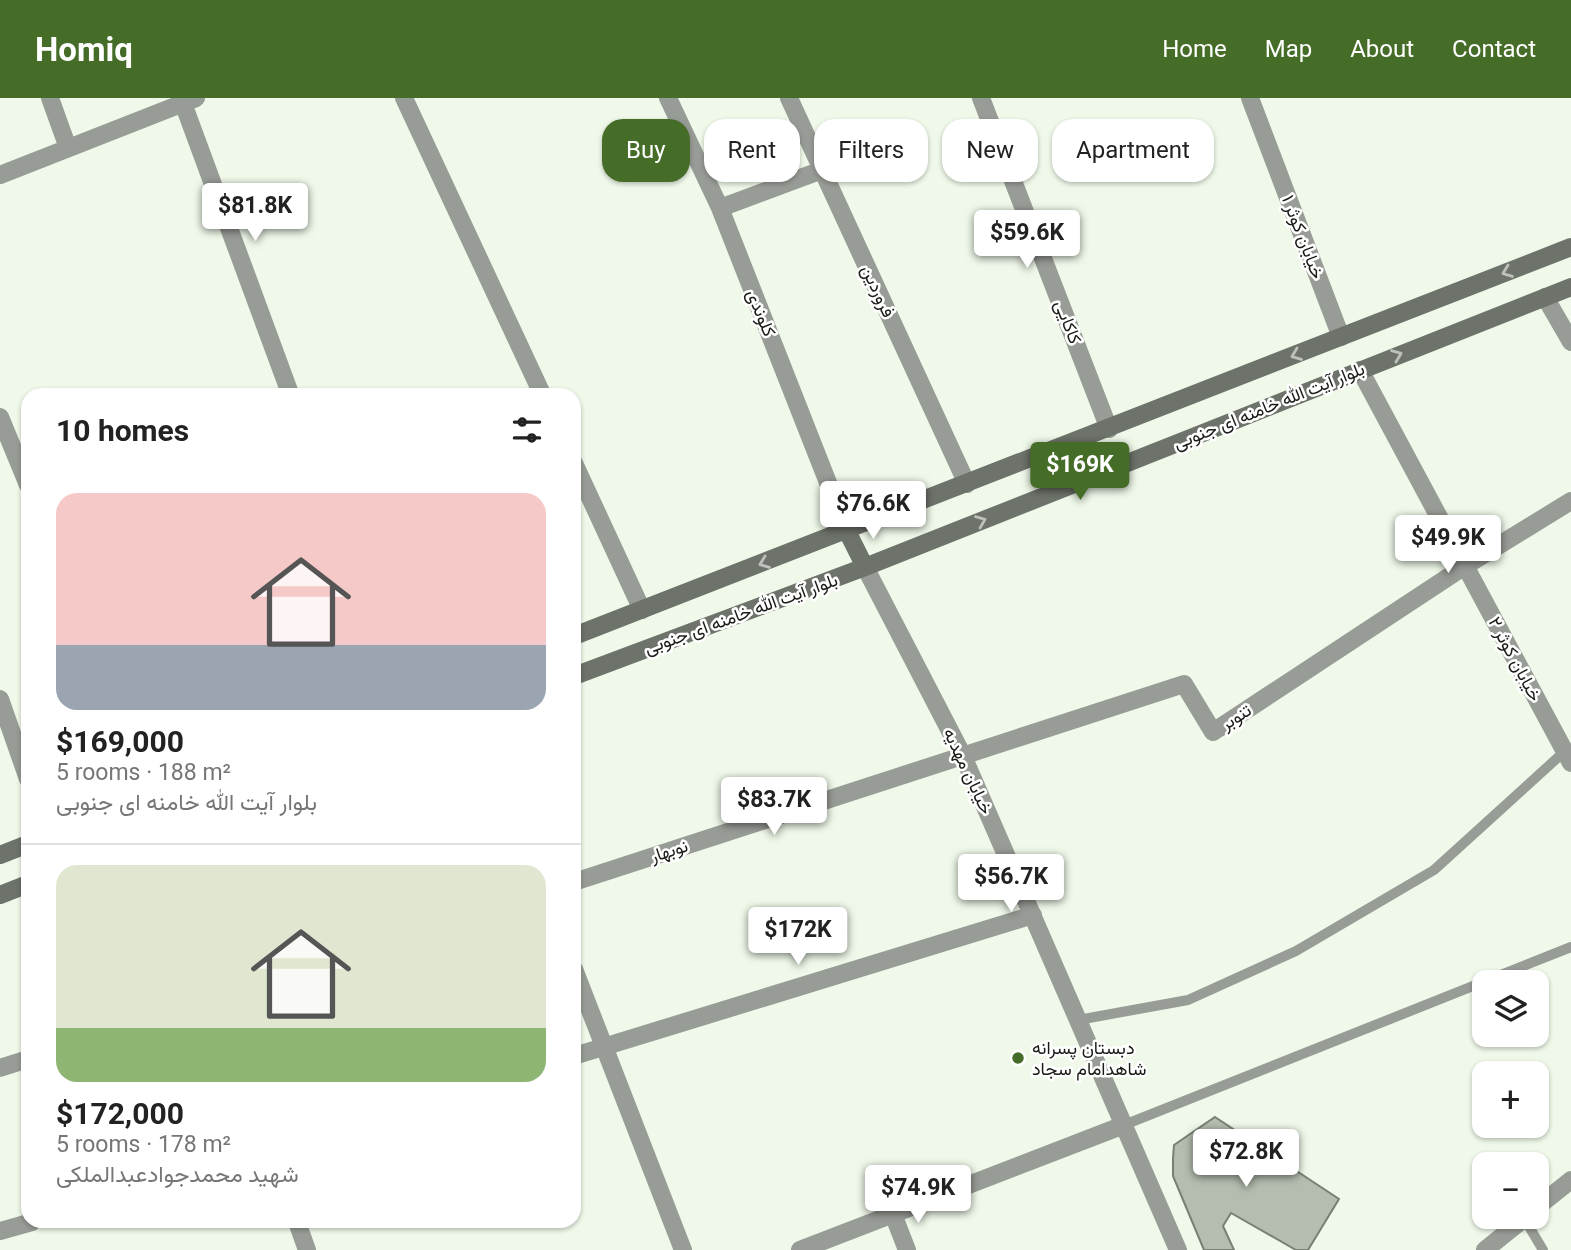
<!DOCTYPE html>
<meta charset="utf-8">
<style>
body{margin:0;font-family:Roboto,Vazirmatn,sans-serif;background:#f2f2f2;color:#222;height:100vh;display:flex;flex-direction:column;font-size:26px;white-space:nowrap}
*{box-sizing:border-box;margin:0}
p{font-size:23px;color:#767676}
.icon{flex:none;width:38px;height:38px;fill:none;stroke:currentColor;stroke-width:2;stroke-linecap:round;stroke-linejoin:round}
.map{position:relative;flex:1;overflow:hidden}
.drawer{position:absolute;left:21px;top:290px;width:560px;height:840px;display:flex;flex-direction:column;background:#fff;border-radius:21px;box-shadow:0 2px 5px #0004}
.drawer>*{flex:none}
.hud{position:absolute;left:602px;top:21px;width:665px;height:63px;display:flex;gap:14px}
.buttons{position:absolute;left:1472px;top:872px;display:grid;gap:14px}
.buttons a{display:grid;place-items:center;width:77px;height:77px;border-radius:14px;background:#fff;box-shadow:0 2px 5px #0004;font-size:35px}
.price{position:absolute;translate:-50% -60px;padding:0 16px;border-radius:7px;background:#fff;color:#222;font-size:23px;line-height:46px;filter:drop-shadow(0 2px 4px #0008)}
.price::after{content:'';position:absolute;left:50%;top:42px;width:21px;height:16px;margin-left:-10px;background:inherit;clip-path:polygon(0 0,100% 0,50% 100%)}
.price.selected{background:#466d28;color:#fff}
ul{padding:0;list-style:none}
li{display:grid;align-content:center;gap:14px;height:371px;padding:0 35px}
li+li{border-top:2px solid #e0e0e0}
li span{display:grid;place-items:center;height:217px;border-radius:21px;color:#555}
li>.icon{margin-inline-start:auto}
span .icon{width:126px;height:126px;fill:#fffc;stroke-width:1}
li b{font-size:30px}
h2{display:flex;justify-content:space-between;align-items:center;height:84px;padding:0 35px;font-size:30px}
.pill{padding:0 24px;border-radius:21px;background:#fff;box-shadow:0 2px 5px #0004;font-size:24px;line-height:63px}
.pill.selected{background:#466d28;color:#fff}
header{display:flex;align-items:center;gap:42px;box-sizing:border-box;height:98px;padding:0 35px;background:#466d28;color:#fff}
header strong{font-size:33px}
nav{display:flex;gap:38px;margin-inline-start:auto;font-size:24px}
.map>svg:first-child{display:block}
</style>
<header>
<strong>Homiq</strong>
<nav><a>Home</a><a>Map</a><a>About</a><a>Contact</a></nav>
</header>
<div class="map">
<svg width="1571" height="1152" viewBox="0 0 1571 1152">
<rect width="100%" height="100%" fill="#eff8e9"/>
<path fill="#b4bdaf" stroke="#778072" stroke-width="2" d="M1215 1019 1339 1101 1308 1152H1296L1231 1115 1223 1128 1234 1152H1204L1173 1078V1060L1174 1047Z"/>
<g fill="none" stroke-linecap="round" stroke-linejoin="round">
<path stroke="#989c96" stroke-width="10" d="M1078 922 1188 902 1296 853 1434 772 1565 653
M1124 1027 1571 849
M1524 1120 1543 1152"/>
<path stroke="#989c96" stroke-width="18" d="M50 0 68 50
M404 0 543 298
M668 0 720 110 847 433
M789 0 967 386
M981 0 1109 331
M183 5 291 298
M0 77 196 0
M720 110 822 72
M1545 199 1571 244
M0 319 28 387
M574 365 642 512
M0 601 28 681
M574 784 1184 586 1213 634 1465 468 1571 403
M574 871 683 1152
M574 958 1033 817
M0 970 28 961
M1536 1110 1571 1082
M893 1116 907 1152
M297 1124 307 1152
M0 1133 32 1124
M800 1152 1124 1027
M1485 1152 1527 1118"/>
<path stroke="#989c96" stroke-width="18" d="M1250 0 1341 239
M1360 272 1571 665
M865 469 963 658 1178 1152"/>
<path stroke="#6d726a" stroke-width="18" d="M847 433 865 469
M574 538 1571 149
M574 578 865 469 1571 189
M0 757 28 746
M0 797 28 786"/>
</g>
<defs><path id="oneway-chevron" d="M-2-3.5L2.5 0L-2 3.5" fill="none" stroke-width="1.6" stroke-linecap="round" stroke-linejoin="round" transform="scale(1.75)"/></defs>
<g stroke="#bdc0bc">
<use href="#oneway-chevron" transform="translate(1507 174) rotate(159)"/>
<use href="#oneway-chevron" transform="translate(1296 257) rotate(159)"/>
<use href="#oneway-chevron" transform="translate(1397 257) rotate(-21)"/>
<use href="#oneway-chevron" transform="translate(981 423) rotate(-22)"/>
<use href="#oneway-chevron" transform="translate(764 465) rotate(159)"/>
</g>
<circle fill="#466d28" stroke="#fff" stroke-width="2.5" cx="1018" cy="960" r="7"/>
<g text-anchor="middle" stroke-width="5" stroke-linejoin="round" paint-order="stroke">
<g font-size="18" fill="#181b16" stroke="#fff">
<text transform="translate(1303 139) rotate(69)" y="6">خیابان کوثر ۱</text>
<text transform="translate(878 193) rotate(65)" y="6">فروردین</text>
<text transform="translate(761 215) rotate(68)" y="6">کلوندی</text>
<text transform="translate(1068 224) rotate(69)" y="6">کاکایی</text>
<text transform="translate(1269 308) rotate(-22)" y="6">بلوار آیت الله خامنه ای جنوبی</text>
<text transform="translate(741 516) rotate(-20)" y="6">بلوار آیت الله خامنه ای جنوبی</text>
<text transform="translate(1515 561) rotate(62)" y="6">خیابان کوثر ۲</text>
<text transform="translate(1236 619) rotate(-33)" y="6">تنوبر</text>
<text transform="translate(968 673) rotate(65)" y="6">خیابان مهدیه</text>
<text transform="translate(669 753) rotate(-18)" y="6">نوبهار</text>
</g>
<g font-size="18" fill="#181b16" stroke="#fff" text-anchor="start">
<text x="1032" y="956">دبستان پسرانه<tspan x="1032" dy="21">شاهدامام سجاد</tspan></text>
</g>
</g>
</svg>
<div class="buttons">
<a><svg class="icon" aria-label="layers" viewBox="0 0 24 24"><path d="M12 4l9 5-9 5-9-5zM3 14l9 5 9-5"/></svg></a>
<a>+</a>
<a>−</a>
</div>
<b class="price" style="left:255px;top:145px">$81.8K</b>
<b class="price" style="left:1027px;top:172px">$59.6K</b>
<b class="price selected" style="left:1080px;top:404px">$169K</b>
<b class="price" style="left:873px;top:443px">$76.6K</b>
<b class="price" style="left:1448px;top:477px">$49.9K</b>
<b class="price" style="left:774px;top:739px">$83.7K</b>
<b class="price" style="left:1011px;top:816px">$56.7K</b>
<b class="price" style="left:798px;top:869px">$172K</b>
<b class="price" style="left:1246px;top:1091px">$72.8K</b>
<b class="price" style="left:918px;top:1127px">$74.9K</b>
<div class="hud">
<a class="pill selected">Buy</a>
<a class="pill">Rent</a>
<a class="pill">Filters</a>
<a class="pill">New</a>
<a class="pill">Apartment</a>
</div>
<section class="drawer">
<h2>10 homes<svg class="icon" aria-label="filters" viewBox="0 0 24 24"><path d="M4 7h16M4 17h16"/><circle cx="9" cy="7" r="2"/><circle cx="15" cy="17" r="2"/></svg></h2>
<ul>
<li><span style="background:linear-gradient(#f6c9c9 70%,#9aa5b1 0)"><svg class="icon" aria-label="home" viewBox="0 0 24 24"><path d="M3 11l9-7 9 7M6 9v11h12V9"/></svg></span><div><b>$169,000</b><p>5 rooms · 188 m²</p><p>بلوار آیت الله خامنه ای جنوبی</p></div></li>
<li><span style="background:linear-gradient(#dfe7d0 75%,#8fb573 0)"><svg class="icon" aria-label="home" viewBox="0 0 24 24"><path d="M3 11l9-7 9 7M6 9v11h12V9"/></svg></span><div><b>$172,000</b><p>5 rooms · 178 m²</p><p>شهید محمدجوادعبدالملکی</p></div></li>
</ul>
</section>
</div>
